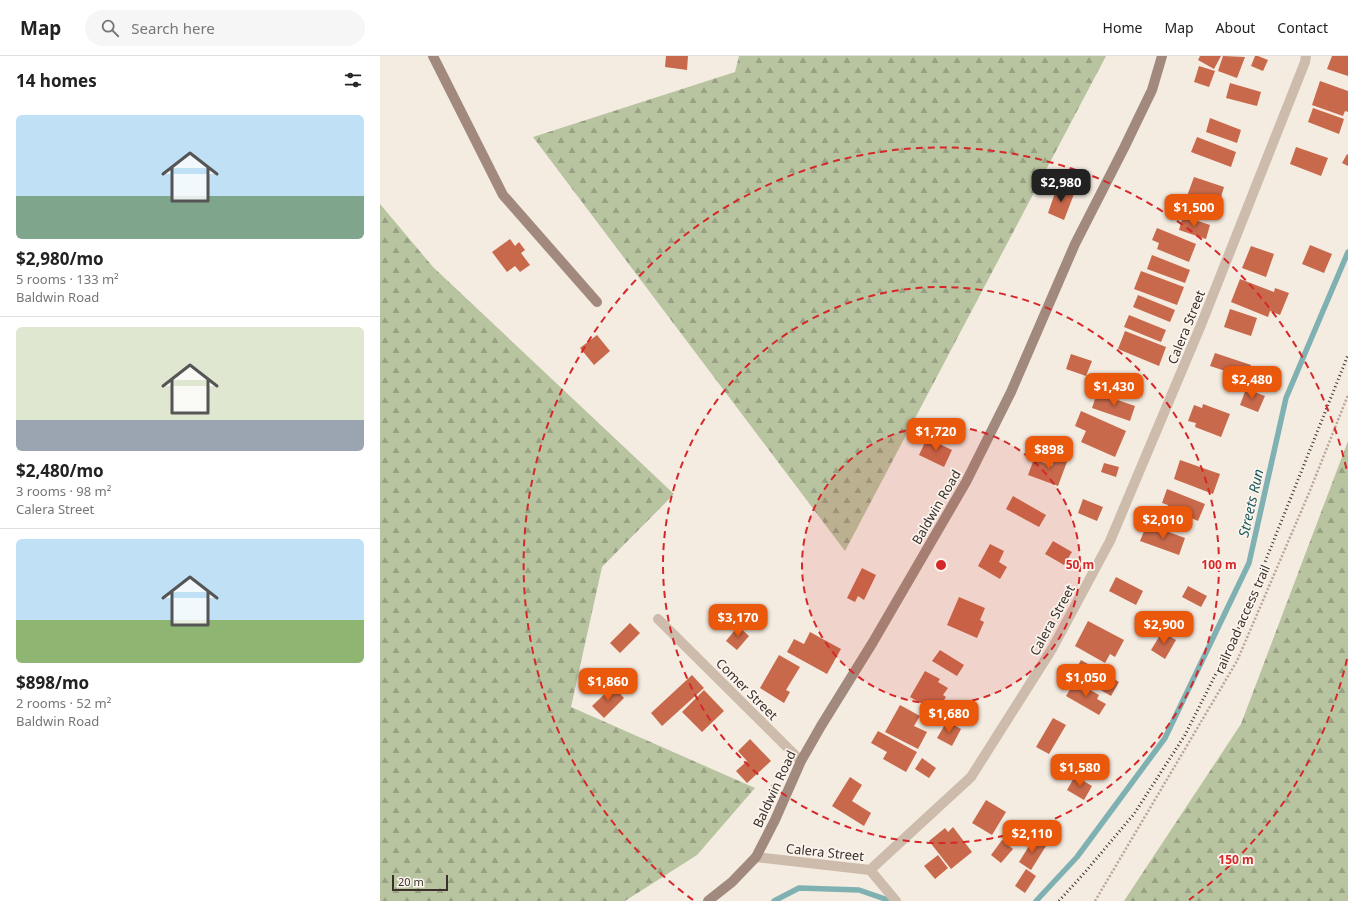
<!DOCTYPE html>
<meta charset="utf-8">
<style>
body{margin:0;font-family:"Noto Sans",sans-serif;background:#f6f6f6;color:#222;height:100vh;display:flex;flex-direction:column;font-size:15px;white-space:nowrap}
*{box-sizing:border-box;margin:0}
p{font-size:13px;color:#767676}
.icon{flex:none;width:22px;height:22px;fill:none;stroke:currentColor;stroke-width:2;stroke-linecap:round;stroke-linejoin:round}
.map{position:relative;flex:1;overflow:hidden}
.details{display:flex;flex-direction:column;background:#fff;width:380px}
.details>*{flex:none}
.scale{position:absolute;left:12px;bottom:10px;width:56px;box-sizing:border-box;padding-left:4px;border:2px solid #3b302b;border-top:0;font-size:11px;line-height:14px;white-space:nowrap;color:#3b302b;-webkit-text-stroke:3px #fbf5ee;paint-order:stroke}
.price{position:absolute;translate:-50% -34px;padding:0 9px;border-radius:8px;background:#ea580c;color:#fff;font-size:13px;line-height:26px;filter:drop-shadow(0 1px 2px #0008)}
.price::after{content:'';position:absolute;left:50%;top:24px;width:12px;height:9px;margin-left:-6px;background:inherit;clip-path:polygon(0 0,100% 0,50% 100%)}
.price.current{background:#222;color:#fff}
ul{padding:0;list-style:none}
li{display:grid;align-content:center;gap:8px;height:212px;padding:0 16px}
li+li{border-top:1px solid #e0e0e0}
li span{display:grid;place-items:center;height:124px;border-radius:6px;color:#555}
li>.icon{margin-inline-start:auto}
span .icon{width:72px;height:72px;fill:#fffc;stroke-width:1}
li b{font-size:17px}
h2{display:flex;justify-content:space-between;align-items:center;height:48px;padding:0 16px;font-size:17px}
header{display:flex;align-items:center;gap:24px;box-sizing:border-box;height:56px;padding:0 20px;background:#fff;border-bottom:1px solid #e0e0e0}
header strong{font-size:19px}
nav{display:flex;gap:22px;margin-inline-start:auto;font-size:14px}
.search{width:280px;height:36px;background:#f6f6f6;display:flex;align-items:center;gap:10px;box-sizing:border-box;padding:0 14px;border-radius:22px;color:#767676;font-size:15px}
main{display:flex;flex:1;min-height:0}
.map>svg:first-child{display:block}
</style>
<header>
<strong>Map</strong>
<div class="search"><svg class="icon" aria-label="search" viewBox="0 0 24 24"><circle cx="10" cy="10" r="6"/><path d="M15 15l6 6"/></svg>Search here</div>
<nav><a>Home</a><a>Map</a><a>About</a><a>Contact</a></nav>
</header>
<main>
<section class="details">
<h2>14 homes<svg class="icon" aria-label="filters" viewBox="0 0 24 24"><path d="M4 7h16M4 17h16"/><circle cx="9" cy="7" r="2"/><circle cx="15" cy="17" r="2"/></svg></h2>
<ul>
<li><span style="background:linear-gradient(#bfe0f5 65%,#7fa58c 0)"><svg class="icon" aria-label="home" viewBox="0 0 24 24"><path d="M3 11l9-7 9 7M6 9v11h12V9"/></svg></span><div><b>$2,980/mo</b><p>5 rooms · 133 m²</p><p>Baldwin Road</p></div></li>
<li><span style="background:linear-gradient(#dfe7d0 75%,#9aa5b1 0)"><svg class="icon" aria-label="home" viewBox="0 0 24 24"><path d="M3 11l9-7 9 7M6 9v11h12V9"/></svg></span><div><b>$2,480/mo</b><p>3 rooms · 98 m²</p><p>Calera Street</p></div></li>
<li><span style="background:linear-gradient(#bfe0f5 65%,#8fb573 0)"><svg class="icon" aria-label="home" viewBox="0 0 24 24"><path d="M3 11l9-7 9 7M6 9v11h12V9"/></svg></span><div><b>$898/mo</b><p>2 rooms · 52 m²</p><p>Baldwin Road</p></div></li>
</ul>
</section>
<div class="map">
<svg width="968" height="845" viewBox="0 0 968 845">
<defs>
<pattern id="forest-firs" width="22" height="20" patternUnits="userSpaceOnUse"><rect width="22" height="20" fill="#b8c4a0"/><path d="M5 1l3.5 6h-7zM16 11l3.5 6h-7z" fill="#97a083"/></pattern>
</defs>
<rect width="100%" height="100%" fill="#f4ebe1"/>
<path fill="url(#forest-firs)" d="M359 0H726L465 495 153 81 355 16Z
M0 148 53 211 294 438 222 511 191 651 375 732 317 799 245 845H0Z
M968 385V845H744L861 668Z"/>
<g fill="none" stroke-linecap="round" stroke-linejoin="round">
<path stroke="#7fb0b2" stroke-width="5.5" d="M394 845 419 832 479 834 511 845
M656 845 697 801 785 682 869 507 906 342 968 196"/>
</g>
<path fill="#c8694b" d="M286 0H308L307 14 285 11Z
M820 0H841L834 13 818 4Z
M843 0 865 1 857 22 838 15Z
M875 0H878L888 4 883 15 871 10Z
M952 0H968V20L947 13Z
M819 10 835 15 829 31 814 26Z
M940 25 968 35V56L965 55 963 60 932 49Z
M850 27 881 36 877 50 846 42Z
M933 52 964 63 959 78 928 66Z
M830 62 861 74 857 87 826 76Z
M817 81 856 96 851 111 811 96Z
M916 91 948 102 941 120 910 108Z
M967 98 968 99V110L962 107Z
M814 121 844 131 838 151 807 140Z
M677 131 694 138 684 164 668 157Z
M803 160 830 169 826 183 799 174Z
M777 172 816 188 809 206 777 193 779 187 772 184Z
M130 183 135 190 139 186 145 194 141 197 150 209 140 216 135 210 127 216 112 196Z
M930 189 952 198 944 217 922 208Z
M871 190 894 198 886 221 862 212Z
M772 199 810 214 805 227 767 213Z
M761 215 804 231 797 249 754 233Z
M860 223 894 236 895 232 909 237 900 259 890 255 888 261 851 246Z
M758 239 795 254 790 266 753 251Z
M850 253 877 262 871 280 844 271Z
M749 259 786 274 781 286 744 271Z
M745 275 786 291 779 310 738 293Z
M217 279 230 295 214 309 200 292Z
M835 297 871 309 867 322 830 310Z
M691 298 712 305 706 320 686 313Z
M866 333 885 340 878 356 860 349Z
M717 337 755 350 750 365 712 352Z
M823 348 850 358 841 381 815 371 816 367 808 365 814 349 822 352Z
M701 355 746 375 735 401 701 386 706 375 695 370Z
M547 382 572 394 564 411 539 399Z
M676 398 688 403 678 430 648 419 654 403 672 410Z
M800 404 840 418 833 438 794 423Z
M724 407 739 411 736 421 721 416Z
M787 433 825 448 818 465 805 459 802 468 783 460 788 449 782 447Z
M633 440 666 459 659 471 626 453Z
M703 443 723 451 717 465 698 457Z
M767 468 805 482 799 499 760 485Z
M673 485 692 496 684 509 665 498Z
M610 488 624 495 619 506 627 511 620 523 598 510Z
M482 512 496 519 484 544 478 540 475 546 467 542Z
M736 521 763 535 756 549 729 535Z
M808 530 827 540 821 551 802 541Z
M579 541 605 552 600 564 604 566 597 582 567 569Z
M708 565 744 584 735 601 730 598 725 607 695 590Z
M250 567 260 577 240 597 230 587Z
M358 570 369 580 357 594 346 585Z
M430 576 461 593 447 618 407 596 414 583 424 588Z
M782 576 796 584 785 603 771 594Z
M560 594 584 609 577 620 552 605Z
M399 599 420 611 406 634 410 636 404 647 380 632Z
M701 604 739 626 731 640 693 618Z
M545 615 560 623 558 626 568 632 563 639 566 641 559 652 547 645 544 649 530 641Z
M312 619 324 632 282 670 271 657Z
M695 625 719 639 717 643 726 648 719 659 686 640Z
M233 630 244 642 224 662 212 650Z
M324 634 344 655 322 676 302 656Z
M520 649 540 660 534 670 547 676 538 693 505 676Z
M673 662 686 669 669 698 656 691Z
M567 665 581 673 572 690 557 682Z
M498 675 537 696 526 716 503 703 507 696 491 687Z
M370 683 391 705 367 727 356 715 367 705 358 695Z
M542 702 556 712 549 722 535 713Z
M695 720 712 730 704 744 687 734Z
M470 721 482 729 472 745 491 757 484 770 452 750Z
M606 744 626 756 612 779 592 767Z
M573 771 592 796 571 813 549 785 565 772 568 776Z
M654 782 666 790 651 814 639 806Z
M622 784 633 793 621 807 611 799Z
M558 799 568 812 555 823 544 810Z
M646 813 656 820 645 837 635 830Z"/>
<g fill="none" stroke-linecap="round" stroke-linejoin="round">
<path stroke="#b9a596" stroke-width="2.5" stroke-dasharray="2 2" stroke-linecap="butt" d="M715 845 857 605 929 437 968 339"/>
<path stroke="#cdbbac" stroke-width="10" d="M278 563 421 705
M376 801 490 814 591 721 672 593 730 485 821 269 925 6 926 0
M490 814 516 845"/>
<path stroke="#a18a7d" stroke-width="10" d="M53 0 123 139 217 246
M328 845 352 826 376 801 395 764 421 705 441 670 493 586 586 426 631 336 695 188 744 92 772 34 782 0"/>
<path stroke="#3b302b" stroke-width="3" stroke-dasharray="1 3" stroke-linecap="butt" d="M679 845 706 815 754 758 805 679 857 576 968 299"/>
</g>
<circle cx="561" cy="509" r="139" fill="#d62828" fill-opacity=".12"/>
<g fill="none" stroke="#d62828" stroke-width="2" stroke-dasharray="7 5">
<circle cx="561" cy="509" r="139"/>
<circle cx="561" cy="509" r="278"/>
<path d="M967 603A417 417 0 0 1 809 844M313 844A417 417 0 1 1 967 415"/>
</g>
<g text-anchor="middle" stroke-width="3.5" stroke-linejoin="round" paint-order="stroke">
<g font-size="13" fill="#3b302b" stroke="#fbf5ee">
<text transform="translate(806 271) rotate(-68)" y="5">Calera Street</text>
<text transform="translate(556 451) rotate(-60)" y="5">Baldwin Road</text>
<text transform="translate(862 563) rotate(-66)" y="5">railroad access trail</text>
<text transform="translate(672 564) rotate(-61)" y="5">Calera Street</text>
<text transform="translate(367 633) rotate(45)" y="5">Comer Street</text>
<text transform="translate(394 733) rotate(-65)" y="5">Baldwin Road</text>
<text transform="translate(445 796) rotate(6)" y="5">Calera Street</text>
</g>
<g font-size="14" font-style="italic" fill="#1f5a5e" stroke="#fbf5ee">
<text transform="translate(871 447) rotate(-77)" y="5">Streets Run</text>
</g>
</g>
<circle cx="561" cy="509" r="6" fill="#d62828" stroke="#fbf5ee" stroke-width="2"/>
<g font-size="12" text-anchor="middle" font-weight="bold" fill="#d62828" stroke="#fbf5ee" stroke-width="3.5" stroke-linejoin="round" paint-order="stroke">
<text x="700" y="513">50 m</text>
<text x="839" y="513">100 m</text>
<text x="856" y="808">150 m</text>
</g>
</svg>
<div class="scale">20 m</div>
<b class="price current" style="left:681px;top:147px">$2,980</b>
<b class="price" style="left:814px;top:172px">$1,500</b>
<b class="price" style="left:872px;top:344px">$2,480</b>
<b class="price" style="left:734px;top:351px">$1,430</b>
<b class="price" style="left:556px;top:396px">$1,720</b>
<b class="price" style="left:669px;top:414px">$898</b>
<b class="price" style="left:783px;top:484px">$2,010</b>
<b class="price" style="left:358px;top:582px">$3,170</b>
<b class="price" style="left:784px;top:589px">$2,900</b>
<b class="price" style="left:706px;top:642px">$1,050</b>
<b class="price" style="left:228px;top:646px">$1,860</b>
<b class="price" style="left:569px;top:678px">$1,680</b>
<b class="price" style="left:700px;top:732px">$1,580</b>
<b class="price" style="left:652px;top:798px">$2,110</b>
</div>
</main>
